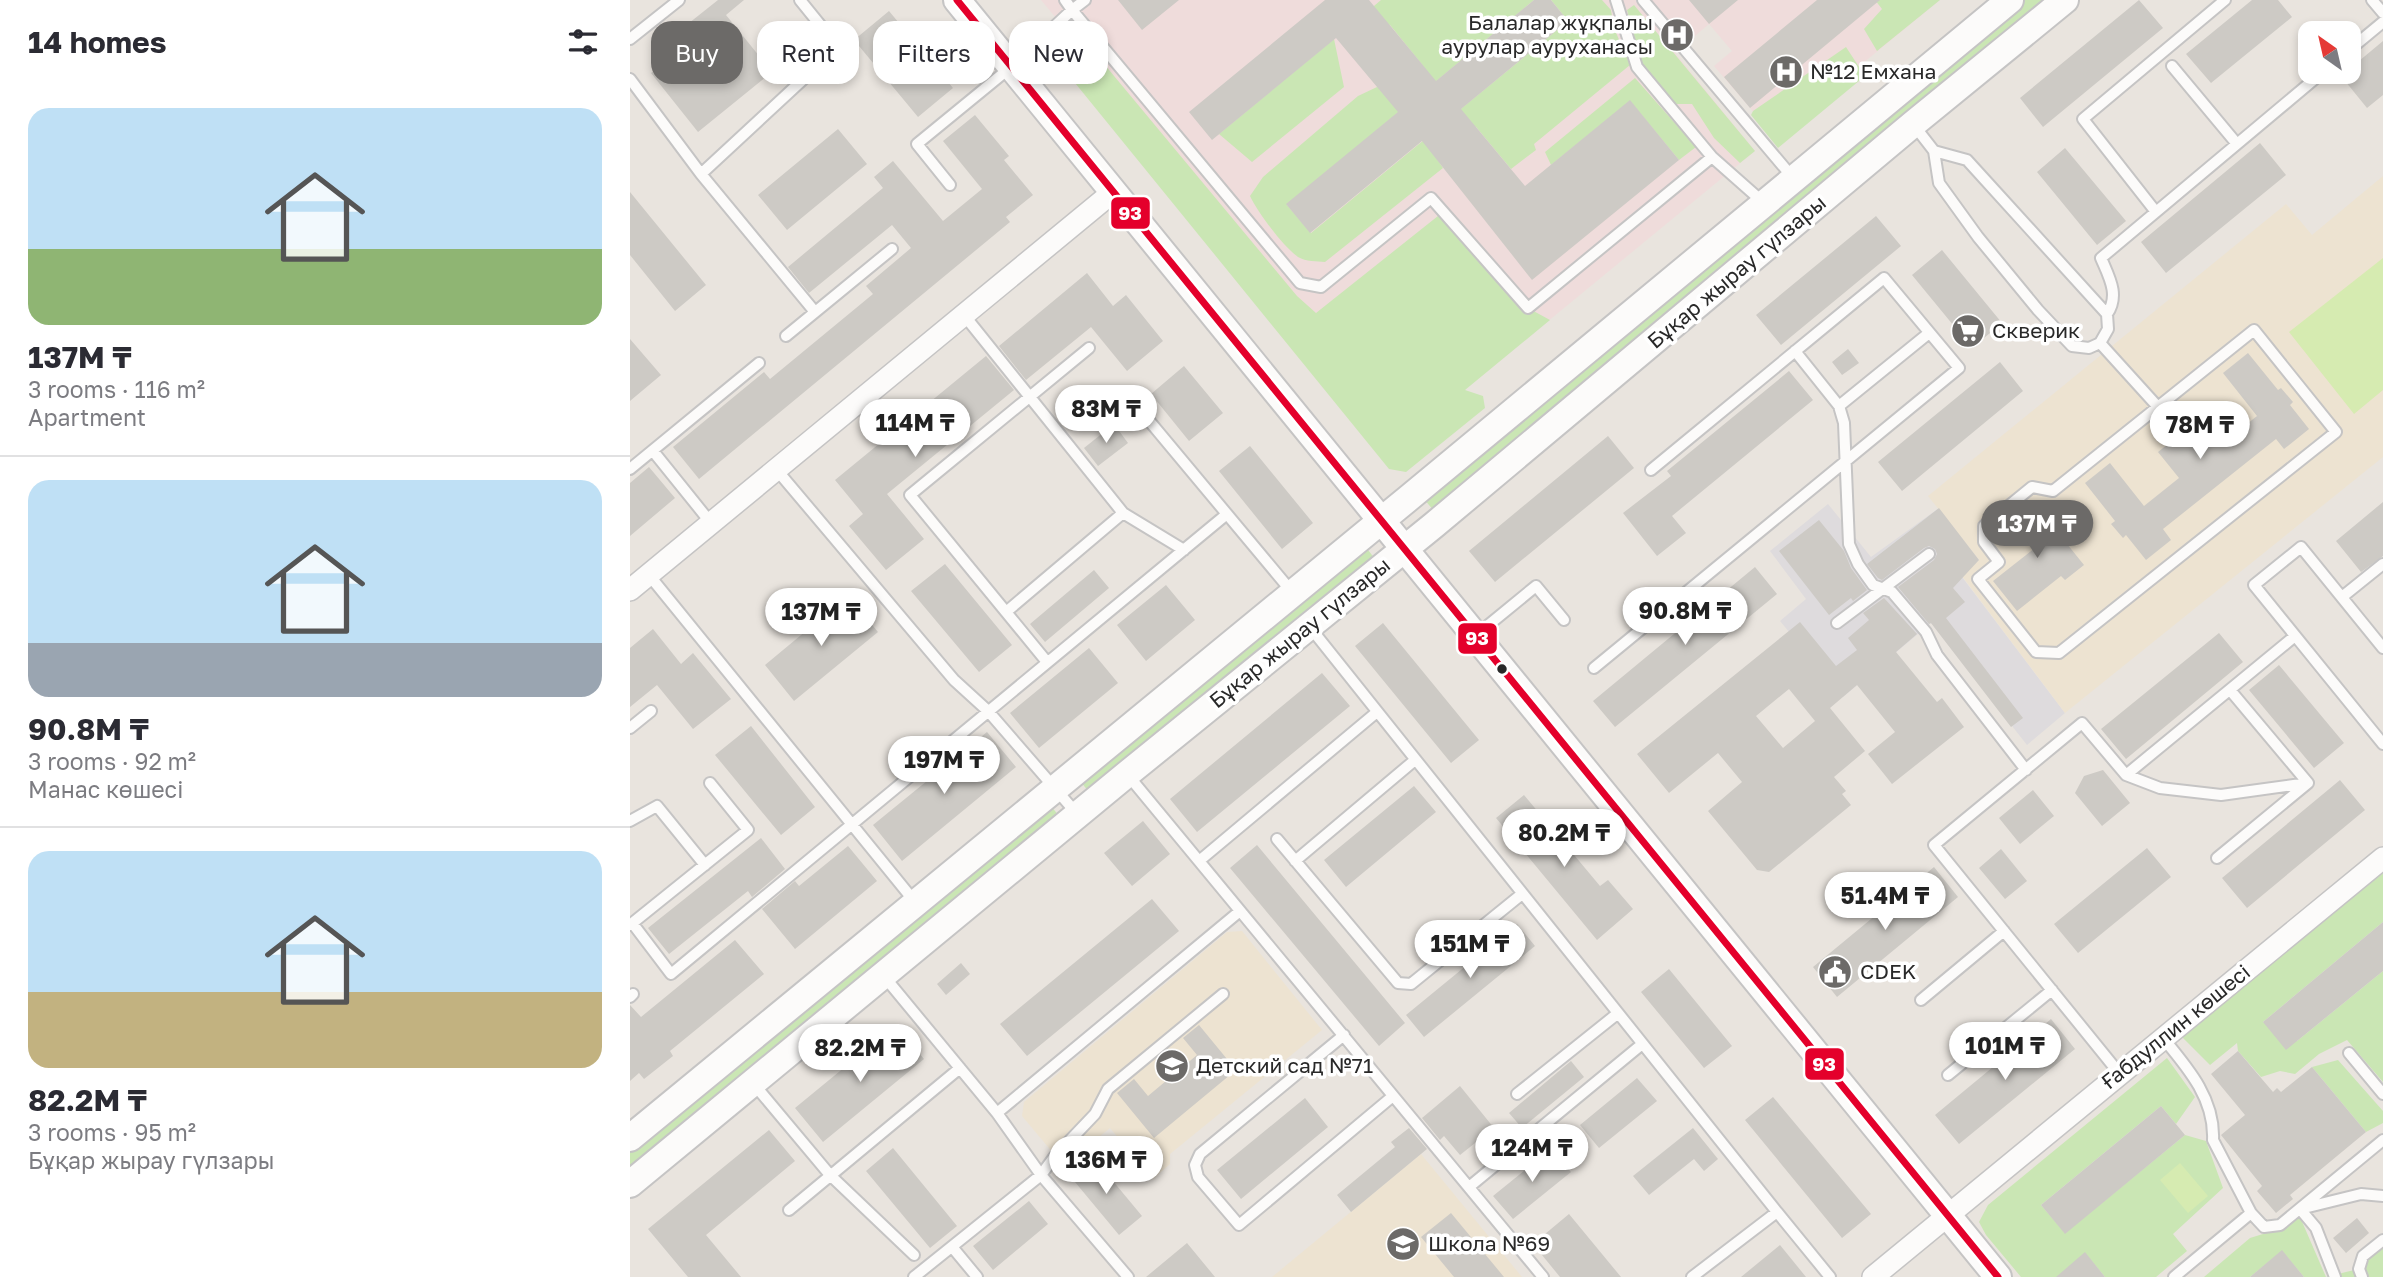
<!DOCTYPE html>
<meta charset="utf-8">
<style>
body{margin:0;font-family:"Golos Text",sans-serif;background:#f7f7f7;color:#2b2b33;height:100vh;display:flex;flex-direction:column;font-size:26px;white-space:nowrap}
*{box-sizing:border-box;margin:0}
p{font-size:23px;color:#7c7c81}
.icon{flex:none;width:38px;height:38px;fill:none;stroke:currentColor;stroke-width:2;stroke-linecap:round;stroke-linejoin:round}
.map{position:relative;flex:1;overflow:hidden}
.sheet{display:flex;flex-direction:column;background:#fff;width:630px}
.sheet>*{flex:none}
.hud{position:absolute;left:21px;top:21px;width:665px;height:63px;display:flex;gap:14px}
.needle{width:46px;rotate:326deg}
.controls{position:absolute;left:1668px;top:21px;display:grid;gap:14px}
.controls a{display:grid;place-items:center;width:63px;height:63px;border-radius:14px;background:#fff;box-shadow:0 4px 10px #0003;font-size:35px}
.price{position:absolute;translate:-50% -60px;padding:0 16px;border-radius:24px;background:#fff;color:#222;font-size:23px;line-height:46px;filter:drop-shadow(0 2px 4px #0008)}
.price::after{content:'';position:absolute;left:50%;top:42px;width:21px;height:16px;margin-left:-10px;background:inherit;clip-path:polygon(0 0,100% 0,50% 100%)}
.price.current{background:#6c6a68;color:#fff}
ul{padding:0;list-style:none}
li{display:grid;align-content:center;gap:14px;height:371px;padding:0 28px}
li+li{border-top:2px solid #e1e1e2}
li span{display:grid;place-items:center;height:217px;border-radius:21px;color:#555}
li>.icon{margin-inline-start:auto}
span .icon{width:126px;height:126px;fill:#fffc;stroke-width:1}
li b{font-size:30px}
h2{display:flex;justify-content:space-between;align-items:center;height:84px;padding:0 28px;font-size:30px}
.tag{padding:0 24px;border-radius:21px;background:#fff;box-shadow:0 4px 10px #0003;font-size:24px;line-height:63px}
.tag.current{background:#6c6a68;color:#fff}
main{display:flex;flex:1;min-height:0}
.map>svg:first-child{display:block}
</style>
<main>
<section class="sheet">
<h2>14 homes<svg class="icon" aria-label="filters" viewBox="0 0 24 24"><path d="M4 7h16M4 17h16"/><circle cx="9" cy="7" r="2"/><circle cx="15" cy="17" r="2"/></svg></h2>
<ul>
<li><span style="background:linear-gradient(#bfe0f5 65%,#8fb573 0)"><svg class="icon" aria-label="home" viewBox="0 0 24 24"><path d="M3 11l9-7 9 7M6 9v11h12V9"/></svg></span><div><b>137M ₸</b><p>3 rooms · 116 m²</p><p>Apartment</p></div></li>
<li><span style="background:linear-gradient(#bfe0f5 75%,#9aa5b1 0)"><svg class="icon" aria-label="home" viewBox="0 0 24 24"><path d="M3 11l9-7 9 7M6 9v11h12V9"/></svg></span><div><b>90.8M ₸</b><p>3 rooms · 92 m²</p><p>Манас көшесі</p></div></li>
<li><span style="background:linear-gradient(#bfe0f5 65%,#c2b280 0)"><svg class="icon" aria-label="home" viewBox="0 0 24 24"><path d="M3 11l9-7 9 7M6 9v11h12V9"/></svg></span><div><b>82.2M ₸</b><p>3 rooms · 95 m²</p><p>Бұқар жырау гүлзары</p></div></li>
</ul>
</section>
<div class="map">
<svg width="1753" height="1277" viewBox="0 0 1753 1277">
<rect width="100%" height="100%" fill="#e9e4de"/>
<path fill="#dedbdd" d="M1198 504 1241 557 1309 508 1332 577 1435 713 1397 745 1301 623 1213 697 1150 621 1176 599 1140 551Z"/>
<path fill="#ede3d1" d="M1753 176V457L1435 713 1332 576 1349 560 1298 496 1656 204 1682 235Z
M612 931 692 1030 540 1154V1164L523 1179 480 1128 434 1166 392 1116 394 1102 597 932Z
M791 1154 892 1277H642Z"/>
<path fill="#efdcdb" d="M411 0H1310L1144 136 1084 66 1102 51 1079 24 1045 53 1125 151 759 452 456 54Z"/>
<path fill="#cae6b4" d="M751 0H904L793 92 794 67 760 25 731 17Z
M921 0H972L981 10 984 28 1000 65 904 144 906 150 881 169 846 127 816 121 938 21Z
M1245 0H1310L1247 51 1234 29 1252 9Z
M1393 0H1422L805 512 793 498Z
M1004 5 1125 151 1110 163 1084 138 1062 104H1041L1010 62 997 10Z
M445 29 667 296 686 313 813 212 898 308 920 320 835 390 853 396 855 408 776 472 759 469 441 78 435 37Z
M704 39 714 87 622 162 589 134Z
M1216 47 1235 76 1148 148 1121 115 1123 111Z
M1005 78 1066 147 1049 160 1000 101 921 165 915 152Z
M747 87 782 101 657 205 681 233 806 130 807 159 813 168 695 262C687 261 676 262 668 257 653 246 628 213 620 196L633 177 728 96Z
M735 546 745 559 460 793 449 780Z
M420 805 430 817 0 1171V1150Z
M1753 873V922L1633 1022 1667 1041 1753 971V1082L1717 1040 1689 1054 1665 1074 1650 1071 1631 1077 1608 1051 1607 1043 1580 1065 1551 1036Z
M1537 1058 1565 1097 1546 1124 1531 1106 1411 1205 1435 1233 1555 1135 1576 1141 1593 1188 1543 1234 1557 1251 1526 1277H1475L1455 1253 1427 1277H1391L1356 1235 1349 1222 1358 1205Z
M1708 1060 1753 1111V1123L1736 1132 1682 1067Z
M1670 1217 1696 1277 1728 1269 1753 1240V1277H1674L1652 1251 1620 1277H1574L1620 1238 1649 1229Z"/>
<path fill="#d6ebb1" d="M1753 258V390L1724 414 1659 332Z
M1550 1163 1578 1196 1558 1213 1530 1180Z"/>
<path fill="#cdcac5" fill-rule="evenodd" d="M88 0H114L96 15 142 72 68 132 21 73 63 39 54 27Z
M488 0H549L512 30Z
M695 0H739L806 81 904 0H921L938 21 831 109 895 186 1000 100 1049 160 902 280 792 141 680 233 656 204 768 112 706 38 582 140 559 112Z
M1059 0H1108L1079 24Z
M1187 0H1250L1120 108 1094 77Z
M1509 0 1533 28 1413 127 1390 98Z
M1622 0H1648L1662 17 1581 83 1556 54Z
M259 11 323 88 288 117 224 40Z
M1753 41V95L1737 108 1711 76Z
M345 115 379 156 374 160 403 195 376 217 380 222 69 479 43 447 134 372 140 379 243 294 236 286 281 248 262 225 179 293 158 267 253 188 244 177 263 161 313 221 352 189 313 141Z
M208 129 237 164 157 230 128 195Z
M1630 143 1656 175 1536 273 1511 242Z
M1435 148 1496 221 1467 245 1407 172Z
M0 192 76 285 45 311 0 255Z
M1246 216 1271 246 1151 345 1126 315Z
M1312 250 1372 323 1342 348 1282 275Z
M457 273 483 306 496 295 533 341 497 371 461 327 396 380 369 346Z
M0 339 31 375 0 401Z
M1218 349 1229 363 1212 375 1202 362Z
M1618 353 1648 390 1651 388 1663 402 1660 405 1679 429 1654 449 1646 439 1533 529 1541 540 1516 560 1496 535 1493 538 1481 524 1485 521 1455 483 1480 463 1514 506 1549 478 1528 452 1571 418 1592 444 1627 416 1593 373Z
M356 356 384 390 257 494 294 539 256 570 219 526 233 514 205 480Z
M1370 362 1393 391 1272 491 1248 462Z
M554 366 593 413 559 441 521 394Z
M1159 371 1183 400 1042 516 1056 533 1027 556 993 513 1041 476 1037 471Z
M484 424 498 443 468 466 454 448Z
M978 436 1004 468 865 582 839 551Z
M620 446 683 523 652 549 589 471Z
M19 467 45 498 0 536V483Z
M1753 502V556L1731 572 1706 541Z
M1404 503 1454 565 1435 580 1431 576 1387 611 1363 581 1405 548 1383 520Z
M1309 508 1349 560 1323 588 1335 602 1316 618 1393 718 1381 727 1301 623 1299 624 1268 587 1304 560 1307 554 1305 549 1299 546 1294 548 1252 580 1248 578 1237 564Z
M1189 520 1214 551 1221 568 1237 590 1223 601 1221 598 1199 615 1149 551Z
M315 564 382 645 349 672 281 591Z
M1125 567 1147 594 985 727 963 701Z
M464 570 479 588 415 642 400 624Z
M536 585 565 620 516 661 487 625Z
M218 596 248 632 164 701 135 665Z
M1254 598 1287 634 1266 652 1307 702 1312 698 1334 727 1262 784 1238 754 1265 732 1227 685 1200 708 1235 751 1204 777 1216 791 1212 794 1221 805 1139 872 1127 870 1078 811 1112 782 1088 753 1039 793 1007 754 1170 622 1206 666 1227 650 1218 638 1239 620 1233 613ZM1159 689 1185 721 1153 748 1126 716Z
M753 623 849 740 821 763 725 646Z
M23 629 51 664 63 653 101 699 63 729 27 685 0 707V648Z
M1589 633 1613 662 1496 759 1471 729Z
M459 648 488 683 409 748 380 713Z
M1649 665 1714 743 1684 768 1619 690Z
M692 673 720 706 567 832 540 799Z
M121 726 185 807 151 835 85 755Z
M357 732 386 767 272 861 243 825Z
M1473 770 1500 803 1472 826 1445 793 1454 776Z
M1710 780 1735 810 1617 908 1592 878Z
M784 786 806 812 716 887 694 860Z
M1403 790 1424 816 1390 844 1369 818Z
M894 795 970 886 978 880 1003 909 967 940 866 818Z
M513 821 540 854 502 886 474 853Z
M131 838 155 869 122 897 118 891 39 954 18 928Z
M627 845 775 1023 749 1046 600 868Z
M218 846 247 881 165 949 132 909 165 881 169 886Z
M1517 848 1541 877 1448 953 1424 924Z
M1371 849 1397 881 1375 899 1349 868Z
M1304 867 1328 897 1207 997 1183 967Z
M522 899 549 931 397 1056 370 1024Z
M1753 922V971L1656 1050 1633 1022Z
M887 924 905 946 794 1037 776 1015Z
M105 940 134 974 40 1051 43 1056 14 1079 9 1073 0 1081V1005L11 1017Z
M331 963 340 974 316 995 307 984Z
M1039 969 1102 1046 1074 1068 1011 992Z
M1421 1019 1445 1049 1329 1144 1305 1115Z
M266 1025 294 1059 193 1142 165 1108Z
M569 1025 606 1070 524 1138 487 1093 504 1079 518 1096 567 1055 553 1038Z
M1608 1051 1643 1092 1647 1088 1651 1092 1682 1067 1736 1132 1660 1195 1663 1199 1646 1213 1627 1191 1632 1186 1591 1135 1615 1115 1581 1074Z
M941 1061 954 1077 892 1128 879 1113Z
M1007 1078 1027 1101 969 1148 950 1125Z
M830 1086 864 1128 830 1155 814 1136 810 1140 792 1118Z
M1143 1097 1241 1214 1212 1238 1115 1120Z
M675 1098 698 1127 611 1199 587 1170Z
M1531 1106 1555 1135 1435 1234 1411 1205Z
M779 1128 797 1149 721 1212 707 1195 765 1147 761 1142Z
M1063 1128 1088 1159 1074 1171 1064 1159 1019 1195 1003 1176Z
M139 1130 165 1161 76 1235 111 1277H58L18 1229Z
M263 1148 327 1226 300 1248 236 1171Z
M921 1149 941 1172 883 1219 863 1196Z
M463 1157 512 1216 489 1235 440 1176Z
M399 1201 418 1224 363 1270 343 1246Z
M821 1213 874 1277H824L791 1237Z
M939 1214 991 1277H930L903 1244Z
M1727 1218 1739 1233 1716 1253 1703 1238Z
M557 1243 585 1277H516Z
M1150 1245 1176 1277H1111Z
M1652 1250 1674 1277H1620Z
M1455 1252 1475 1277H1426Z"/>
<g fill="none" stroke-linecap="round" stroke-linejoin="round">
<g stroke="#c5c4c4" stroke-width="14">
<path id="service" d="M435 0 442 10 455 0
M986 0 1007 67 1082 157 1134 203
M1013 0 1164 179
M1742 0 1753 13
M0 39 49 0
M1718 51 1753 22
M1542 66 1607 144
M0 79 71 174 185 312
M1283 124 1304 151 1309 183 1348 237 1408 310 1442 346 1459 348 1470 343 1478 329 1477 314 1337 160 1304 151
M71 174 208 47 170 0
M320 185 287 144 381 67 442 10 670 283 691 287 801 198 898 308 1082 157
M1526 212 1453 119 1595 0
M1477 314C1490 295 1479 277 1471 258L1693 72
M334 315 493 513
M1624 330 1706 432 1429 653 1406 652 1348 579 1369 562 1354 542V526L1402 487 1423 491Z
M156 336 262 249
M1470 343 1528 407
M1165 351 1209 406 1214 423 1219 544 1228 564 1243 585 1262 592 1296 632 1307 655 1396 770
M1209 406 1299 333
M516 417 662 592
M23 451 81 523
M0 469 129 363
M146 469 324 680 358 711 448 815
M19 575 285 902
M1712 597 1753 564
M376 612 493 513 554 550
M1207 623 1299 554
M679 626 1147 1212
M845 636 906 586 934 620
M1753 648 1671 547 1624 585 1753 744
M417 662 280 495 459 348
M964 668 1329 368 1254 278 1021 470
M0 728 21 711
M497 774 913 1277
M1496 775 1665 636
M0 821 27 806 75 865
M647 839 768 983 781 984 892 894
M1587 858 1678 783 1600 690
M569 861 747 712
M665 861 785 760
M3 924 41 974 597 514
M0 925 118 830 80 783
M253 975 367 1113 411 1175 498 1277
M0 997 3 994
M1291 1000 1374 931
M714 1035 570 1154 565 1165 568 1177 609 1225 763 1096
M1533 1038C1558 1068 1585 1099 1583 1140L1621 1213 1634 1227 1650 1225 1753 1140
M1719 1053 1753 1094
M1489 1073 1304 845 1452 723 1496 775 1530 788 1591 795 1678 783
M1318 1075 1422 990
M123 1083 200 1175 284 1255
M887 1094 987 1014
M367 1113 610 911
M839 1187 1011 1045
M159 1210 330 1068
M323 1248 347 1277
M284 1277 411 1175 425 1156 465 1114 478 1089 593 994
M1062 1277 1147 1212 1200 1277
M1544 1277 1621 1213
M1705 1277 1686 1228 1670 1209 1731 1194 1753 1196
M1732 1277 1729 1269 1733 1256 1753 1240"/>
</g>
<g stroke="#c5c4c4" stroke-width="24">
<path id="minor" d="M0 590 483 192
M1243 1277 1753 858"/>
</g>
<g stroke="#c5c4c4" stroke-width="30">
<path id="tertiary" d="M327 0 1368 1277
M0 1138 780 497 1380 0
M0 1184 497 774 804 525 1283 124 1435 0"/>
</g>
<use href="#service" stroke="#fcfbfa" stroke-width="10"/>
<use href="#minor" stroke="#fcfbfa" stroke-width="21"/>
<use href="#tertiary" stroke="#fcfbfa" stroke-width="26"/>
<g stroke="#fff" stroke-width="12">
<path id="bus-1" d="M327 0 1368 1277"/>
</g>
<use href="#bus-1" stroke="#e4002b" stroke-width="7"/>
</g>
<defs>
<g id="hospital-disc" transform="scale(1.75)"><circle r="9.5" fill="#6c6a68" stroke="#fff"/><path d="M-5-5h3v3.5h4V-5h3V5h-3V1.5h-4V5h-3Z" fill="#fff"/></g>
<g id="supermarket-disc" transform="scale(1.75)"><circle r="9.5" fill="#6c6a68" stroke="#fff"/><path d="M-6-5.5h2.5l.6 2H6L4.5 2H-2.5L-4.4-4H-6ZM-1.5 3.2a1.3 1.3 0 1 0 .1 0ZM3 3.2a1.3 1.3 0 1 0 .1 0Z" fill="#fff"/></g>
<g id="civic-disc" transform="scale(1.75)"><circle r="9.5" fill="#6c6a68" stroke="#fff"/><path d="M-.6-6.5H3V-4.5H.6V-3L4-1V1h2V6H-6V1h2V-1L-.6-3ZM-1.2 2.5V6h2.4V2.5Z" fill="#fff"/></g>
<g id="school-disc" transform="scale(1.75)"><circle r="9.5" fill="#6c6a68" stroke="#fff"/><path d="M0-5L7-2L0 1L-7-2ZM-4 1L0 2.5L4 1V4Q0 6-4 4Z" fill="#fff"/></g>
</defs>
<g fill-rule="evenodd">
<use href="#hospital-disc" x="1047" y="35"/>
<use href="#hospital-disc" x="1156" y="72"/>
<use href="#supermarket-disc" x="1338" y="331"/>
<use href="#civic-disc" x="1205" y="972"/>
<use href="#school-disc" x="542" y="1066"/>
<use href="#school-disc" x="773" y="1244"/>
</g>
<circle fill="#292929" stroke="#fff" stroke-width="2.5" cx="872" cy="669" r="6"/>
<g text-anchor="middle" stroke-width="7" stroke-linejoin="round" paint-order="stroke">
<g font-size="21" fill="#292929" stroke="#fff" text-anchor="start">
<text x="1023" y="30" text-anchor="end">Балалар жұқпалы<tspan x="1023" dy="24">аурулар ауруханасы</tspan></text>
<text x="1180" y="79">№12 Емхана</text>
<text x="1362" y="338">Скверик</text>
<text x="1230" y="979">CDEK</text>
<text x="566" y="1073">Детский сад №71</text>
<text x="798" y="1251">Школа №69</text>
</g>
<g font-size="21" fill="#292929" stroke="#fff">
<text transform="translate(1107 272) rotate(-40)" y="7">Бұқар жырау гүлзары</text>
<text transform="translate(670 633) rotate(-39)" y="7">Бұқар жырау гүлзары</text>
<text transform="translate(1546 1027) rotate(-39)" y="7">Ғабдуллин көшесі</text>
</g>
</g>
<g stroke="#fff" stroke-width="2.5">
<rect x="480" y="196" width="41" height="34" rx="7" fill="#e4002b"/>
<rect x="827" y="622" width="41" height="33" rx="7" fill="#e4002b"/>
<rect x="1174" y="1047" width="41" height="34" rx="7" fill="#e4002b"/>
</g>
<g font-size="19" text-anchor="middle" font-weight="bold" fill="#fff">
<text x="500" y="220">93</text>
<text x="847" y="645">93</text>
<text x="1194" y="1071">93</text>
</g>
</svg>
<div class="controls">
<a><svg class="needle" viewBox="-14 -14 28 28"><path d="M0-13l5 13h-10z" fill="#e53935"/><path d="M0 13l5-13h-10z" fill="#7c7c81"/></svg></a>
</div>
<b class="price" style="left:476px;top:445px">83M ₸</b>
<b class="price" style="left:285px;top:459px">114M ₸</b>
<b class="price" style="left:1570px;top:461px">78M ₸</b>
<b class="price current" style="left:1407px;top:560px">137M ₸</b>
<b class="price" style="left:1055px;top:647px">90.8M ₸</b>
<b class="price" style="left:191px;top:648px">137M ₸</b>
<b class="price" style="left:314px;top:796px">197M ₸</b>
<b class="price" style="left:934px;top:869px">80.2M ₸</b>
<b class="price" style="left:1255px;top:932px">51.4M ₸</b>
<b class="price" style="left:840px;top:980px">151M ₸</b>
<b class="price" style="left:1375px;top:1082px">101M ₸</b>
<b class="price" style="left:230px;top:1084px">82.2M ₸</b>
<b class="price" style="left:902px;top:1184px">124M ₸</b>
<b class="price" style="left:476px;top:1196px">136M ₸</b>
<div class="hud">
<a class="tag current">Buy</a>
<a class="tag">Rent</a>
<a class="tag">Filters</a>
<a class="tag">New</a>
</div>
</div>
</main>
